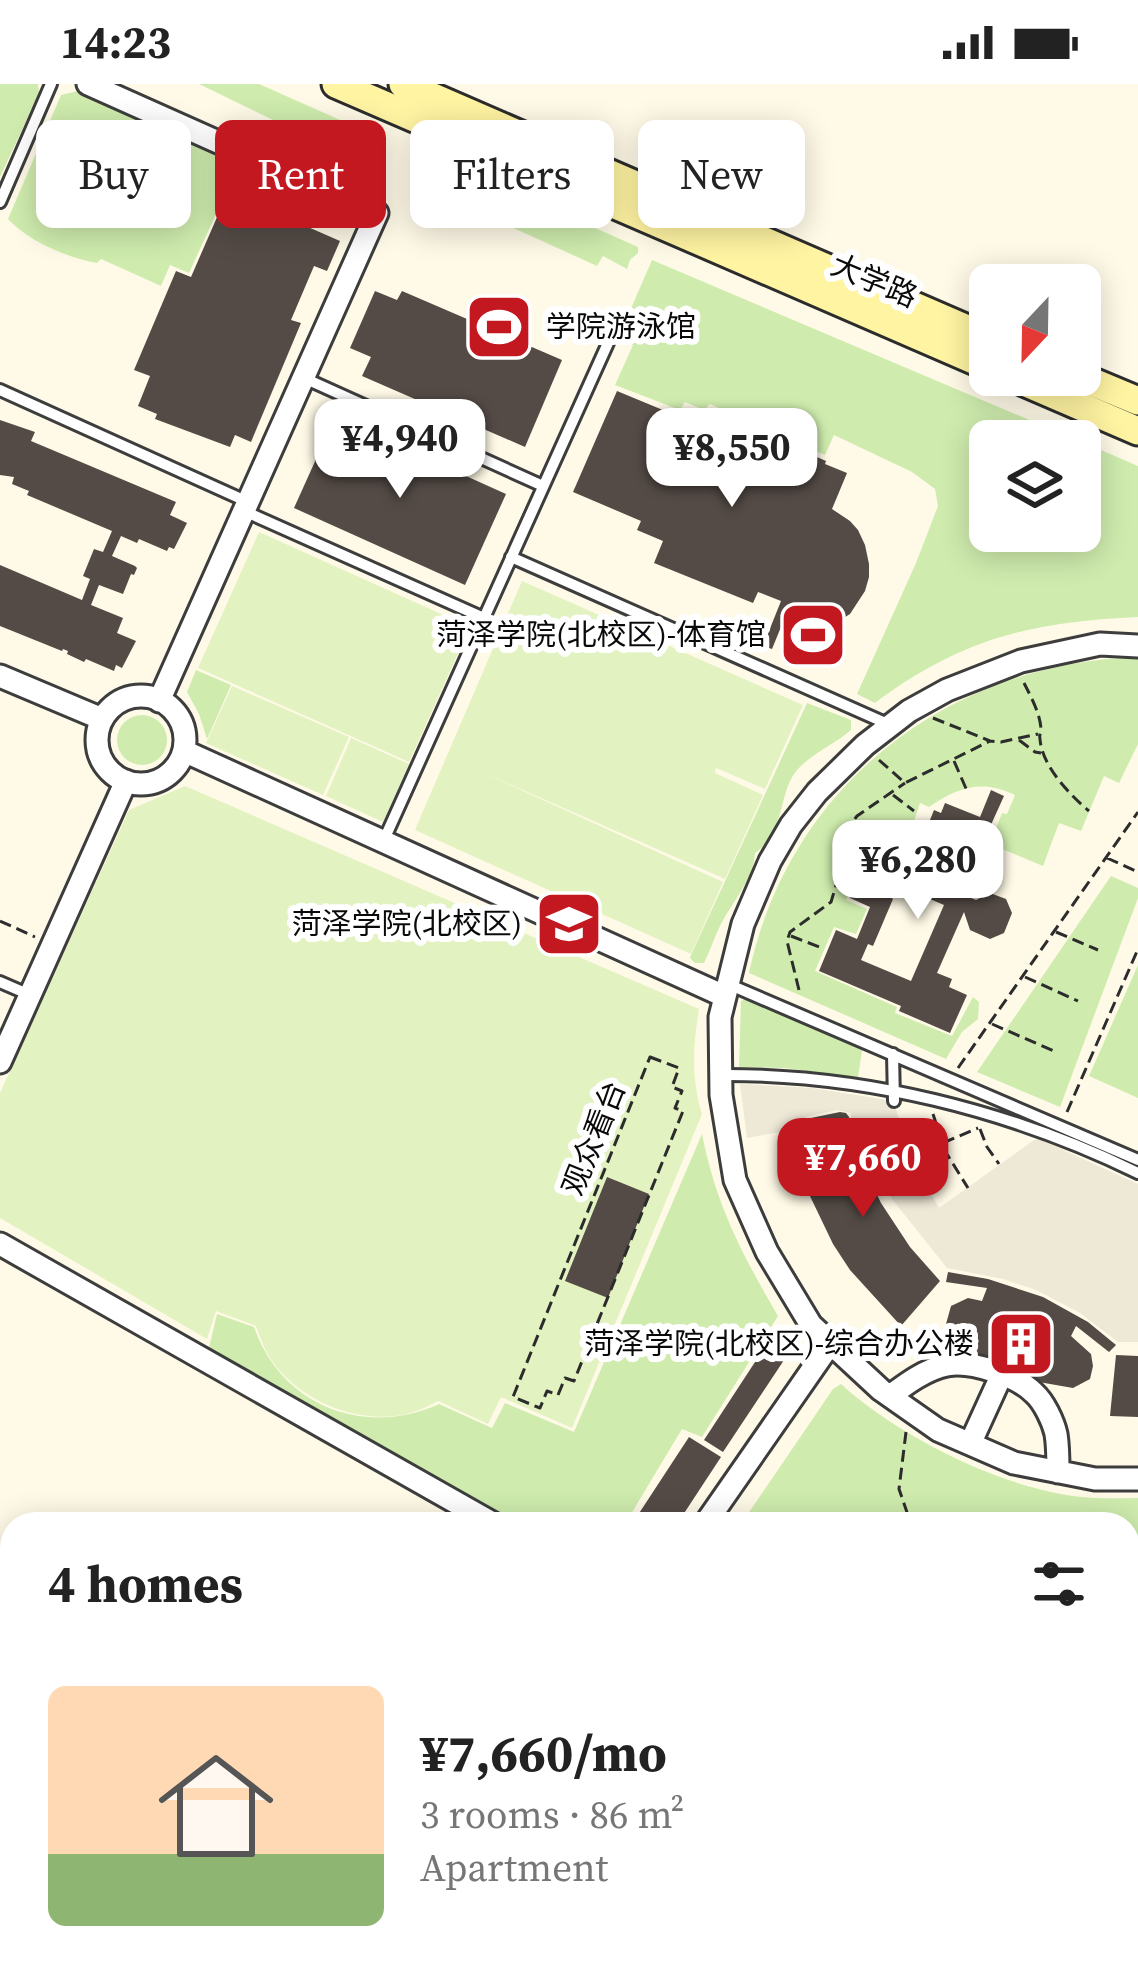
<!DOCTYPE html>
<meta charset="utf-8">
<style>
body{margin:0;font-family:"Source Serif 4","Noto Sans SC",serif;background:#f2f2f2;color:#222;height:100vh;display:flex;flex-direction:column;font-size:45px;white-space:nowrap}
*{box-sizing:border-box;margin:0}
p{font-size:39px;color:#767676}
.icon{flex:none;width:66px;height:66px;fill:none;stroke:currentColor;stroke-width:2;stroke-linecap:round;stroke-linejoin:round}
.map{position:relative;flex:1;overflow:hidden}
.details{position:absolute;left:0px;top:1428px;width:1140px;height:468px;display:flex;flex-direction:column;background:#fff;border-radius:36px 36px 0 0;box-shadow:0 6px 30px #0003}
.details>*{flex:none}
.guide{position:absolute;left:36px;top:36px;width:1068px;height:108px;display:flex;gap:24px}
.needle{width:78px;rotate:202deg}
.fabs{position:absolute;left:969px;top:180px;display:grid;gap:24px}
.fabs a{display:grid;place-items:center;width:132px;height:132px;border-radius:18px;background:#fff;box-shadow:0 6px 30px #0003;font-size:60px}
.price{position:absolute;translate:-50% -102px;padding:0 27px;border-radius:24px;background:#fff;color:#222;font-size:39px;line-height:78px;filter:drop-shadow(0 3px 6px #0008)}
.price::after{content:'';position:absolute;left:50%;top:72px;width:36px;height:27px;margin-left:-18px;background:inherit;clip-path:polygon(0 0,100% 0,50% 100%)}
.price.on{background:#c41821;color:#fff}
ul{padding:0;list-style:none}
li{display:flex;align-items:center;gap:36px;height:300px;padding:0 48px}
li span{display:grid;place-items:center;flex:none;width:336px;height:240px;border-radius:18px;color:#555}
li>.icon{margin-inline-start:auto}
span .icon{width:144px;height:144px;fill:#fffc;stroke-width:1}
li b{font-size:51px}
h2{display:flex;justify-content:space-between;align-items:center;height:144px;padding:0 48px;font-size:51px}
.tag{padding:0 42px;border-radius:18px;background:#fff;box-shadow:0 6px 30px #0003;font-size:42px;line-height:108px}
.tag.on{background:#c41821;color:#fff}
.status{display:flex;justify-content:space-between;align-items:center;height:84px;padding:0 60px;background:#fff;direction:ltr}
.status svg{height:33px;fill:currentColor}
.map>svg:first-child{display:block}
</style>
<div class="status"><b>14:23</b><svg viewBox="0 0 49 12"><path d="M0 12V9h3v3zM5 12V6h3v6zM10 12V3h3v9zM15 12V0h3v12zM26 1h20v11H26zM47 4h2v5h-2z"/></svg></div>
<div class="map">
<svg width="1138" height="1896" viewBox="0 0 1138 1896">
<rect width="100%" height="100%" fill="#fffae7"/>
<path fill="#cfecae" d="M0 0H38L39 9 0 93Z
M199 0H259L374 51 367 72 275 37Z
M78 7 239 80 189 189 170 181 161 202 101 175 97 179C68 174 28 157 8 135L61 11Z
M456 82 638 163V169L630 176 627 185 603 172 597 182 441 111Z
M652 176 1079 357H990V447H1080V357L1138 382V533C1032 538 962 554 875 619L857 610 916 479 938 422 935 405 912 388 834 351 825 371 710 320 704 326 685 318 680 326 615 301 633 261 619 252Z
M1138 573V660L1119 699 1104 692 1081 747 1059 739 1043 782 990 760 1002 729 1007 730 1015 711C982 695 958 703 929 723L920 719 912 743 951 759 943 775 958 782 954 792 871 758 846 816 867 825 856 850 834 843 815 887 897 923 895 929 952 952 973 913 979 918 978 935 962 948 946 975 749 889C789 701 949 579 1138 573Z
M196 586 231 601 207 655 199 630 187 608Z
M807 619 851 636V646C835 660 811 670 797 686 778 708 786 748 755 769 754 795 732 818 720 842 714 854 710 867 704 879H695L690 874 691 871Z
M117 656a25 25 0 1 1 50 0a25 25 0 1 1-50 0Z
M1111 792 1138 804V814L1060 1023 977 988Z
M1138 881V1014L1089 992Z
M746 915 862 966 858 994 785 984 739 983 741 917Z
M702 1050C716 1121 742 1170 778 1232L702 1353 682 1345 625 1440H506L208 1268 217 1230 254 1243C281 1322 365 1354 439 1320L492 1344 505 1319 574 1348Z
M841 1300C899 1353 1003 1405 1082 1413 1100 1415 1120 1414 1138 1414V1502L1128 1497V1440H741L833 1305Z"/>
<path fill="#e2f2c1" d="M259 448 470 543 409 678 198 584Z
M522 497 803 621 765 705 716 684 715 689 763 711 725 795 475 685 723 798 691 870 415 746Z
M232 602 349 653 323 711 206 659Z
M351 654 409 680 383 738 326 712Z
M185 702 699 925C693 961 691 995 702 1030L572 1344 501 1313 488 1340 438 1317C427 1323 414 1329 402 1331 352 1340 292 1313 267 1269 263 1261 259 1251 256 1242L216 1227 207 1255 0 1134V1009L129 726Z"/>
<path fill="#eee8d7" d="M740 1000 812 1004 894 1017 906 1064 939 1124 1034 1056 1039 1055 1138 1100V1258H1118L1080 1229 1036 1206 1003 1195 947 1184 892 1115 869 1062 862 1034H851V1029L837 1026 805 1033 807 1043 747 1054Z"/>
<path fill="#544b46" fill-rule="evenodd" d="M230 109 294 132 292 136 340 157 327 187 314 182 291 236 301 239 251 358 235 351 230 363 155 335 157 330 138 322 150 292 134 286 176 187 191 193 221 124 224 125Z
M375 207 397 216 402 207 562 276 525 363 362 292 371 273 350 264Z
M617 307 687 336 690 327 715 338 719 330 826 377 825 380 847 389 832 425 850 437 858 446 865 461 869 480V493L865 507 850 530 831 542 818 546 781 543 772 565 763 562 781 517 758 508 753 519 654 479 663 457 637 446 641 437 573 408Z
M335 333 506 410 465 501 294 424Z
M0 336 35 348 31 357 176 418 170 431 187 439 174 465 169 463 167 467 139 455 137 459 121 452 112 472 135 482 137 484 134 491 131 490 123 510 99 501 91 521 123 534 117 549 136 557 122 584 116 581 114 587 86 575 84 578 67 570 68 567 63 565 62 567 0 542V481L82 516 90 495 83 492 94 465 103 468 112 447 27 411 29 407 12 400 14 393 0 391Z
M991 706 1004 712 966 796 977 800 971 814 976 816 990 809 1006 815 1012 829 1004 849 990 855 970 846 964 828 937 889 952 895 949 903 967 911 950 949 899 927 901 922 819 887 836 846 857 855 870 823 850 814 872 762 954 796 961 781 947 775 954 758 926 746 934 726 941 729 945 719 980 733ZM895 800 944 821 911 897 861 876 868 860 873 862 893 815 890 813Z
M840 1028 846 1029 849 1033 865 1086 881 1119 910 1163 940 1197 901 1242 850 1186 833 1160 809 1110 819 1107 801 1048 809 1045 806 1035Z
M607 1093 649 1110 608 1214 565 1197Z
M948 1188 988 1195 1043 1213 1088 1238 1116 1261 1109 1268 1076 1242 1071 1252 1091 1270 1093 1282 1090 1295 1073 1304 1033 1297 991 1279 957 1257 946 1240 951 1222 968 1214 982 1217 987 1204 946 1198Z
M772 1252 792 1264 723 1368 704 1356Z
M1116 1271 1138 1272V1333L1110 1332Z
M689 1353 721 1373 677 1440H632Z
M1128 1575 1138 1576V1724L1128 1720Z"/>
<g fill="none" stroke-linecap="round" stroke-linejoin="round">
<g stroke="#3d3d3d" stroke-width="16">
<path id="lane" d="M0 118 51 0
M304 294 543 402
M0 306 248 418
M244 427 484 534
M511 473 890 641
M383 758 608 259
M0 898 30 911
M728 900 1138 1076
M893 970 894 1017
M721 991C864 990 1009 1026 1138 1089"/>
</g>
<g stroke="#3d3d3d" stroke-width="27">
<path id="street" d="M88 0 377 129 159 617
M1138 562 1100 560 1021 577 947 606 909 627 865 661 817 708 791 741 770 777 743 840 720 933 721 1011 735 1096 767 1168 811 1241 881 1306 938 1346 1014 1379 1095 1395H1138
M0 592 102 635
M97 656a44 44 0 1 1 88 0a44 44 0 1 1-88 0Z
M184 667 724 912
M0 978 126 697
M0 1160 494 1440
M890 1312C906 1300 926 1285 947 1281 971 1276 1017 1292 1034 1309 1044 1318 1053 1337 1056 1350 1058 1362 1058 1375 1058 1388
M970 1360 1002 1290
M705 1440 830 1260
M1128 1809 1138 1815"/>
</g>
<g stroke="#2c2c2c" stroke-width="33">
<path id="secondary" d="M336 0 990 283
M403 0 990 255
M1008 291 1138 347
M1076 291 1138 317"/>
</g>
<path stroke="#2c2c2c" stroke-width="3" stroke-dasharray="12 6" stroke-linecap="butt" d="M1024 599C1031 613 1040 629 1041 645 1041 648 1039 651 1040 655 1042 682 1069 710 1089 727
M933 634 990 657 1001 658 1038 650
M1019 656 1035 668 1041 669
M879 676 905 699 990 657
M954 677 968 709
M893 711 914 727
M1107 774 1138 788
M0 837 35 853
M1056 848 1098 866
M791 852 822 864
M1025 893 1078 917
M799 906 787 857 790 848 831 818 844 775 850 741 857 732 905 699
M992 940 1056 968
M650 973 679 984 672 1003 682 1007 675 1024 683 1027 574 1297 565 1294 558 1311 547 1307 540 1324 513 1313Z
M958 984 1138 728
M1067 1028 1138 865
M933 1030 945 1067 968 1104
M980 1045 987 1063 999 1080
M910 1073 978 1044
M906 1348 899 1405 911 1440
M1128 1502 1138 1506
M1128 1565 1138 1566"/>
<use href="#lane" stroke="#fff" stroke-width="10"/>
<use href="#street" stroke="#fff" stroke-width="21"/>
<use href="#secondary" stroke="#fff4a2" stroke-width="27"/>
</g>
<defs>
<g id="stadium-square" transform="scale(3.45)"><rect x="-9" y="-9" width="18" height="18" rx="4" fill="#c41821" stroke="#fff"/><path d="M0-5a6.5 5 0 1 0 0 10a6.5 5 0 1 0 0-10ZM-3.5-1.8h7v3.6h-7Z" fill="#fff"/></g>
<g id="university-square" transform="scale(3.45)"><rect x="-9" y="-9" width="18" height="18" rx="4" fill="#c41821" stroke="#fff"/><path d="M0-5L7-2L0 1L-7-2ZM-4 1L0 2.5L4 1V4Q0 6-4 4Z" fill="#fff"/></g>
<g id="building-square" transform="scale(3.45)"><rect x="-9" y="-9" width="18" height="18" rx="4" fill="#c41821" stroke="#fff"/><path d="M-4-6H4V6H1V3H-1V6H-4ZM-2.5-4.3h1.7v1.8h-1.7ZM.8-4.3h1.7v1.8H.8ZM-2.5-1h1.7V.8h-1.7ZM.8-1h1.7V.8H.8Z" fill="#fff"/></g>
</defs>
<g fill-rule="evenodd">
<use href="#stadium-square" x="499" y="243"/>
<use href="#stadium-square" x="813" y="551"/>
<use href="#university-square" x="569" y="840"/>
<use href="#building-square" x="1021" y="1260"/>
</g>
<g text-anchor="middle" stroke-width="12" stroke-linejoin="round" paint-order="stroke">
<g font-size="30" fill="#0a0a0a" stroke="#fff">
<text transform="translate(874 197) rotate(23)" y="10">大学路</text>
<text transform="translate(594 1054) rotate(-68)" y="10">观众看台</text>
</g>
<g font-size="30" fill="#0a0a0a" stroke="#fff" text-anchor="end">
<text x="546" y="253" text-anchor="start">学院游泳馆</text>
<text x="766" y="561">菏泽学院(北校区)-体育馆</text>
<text x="522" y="850">菏泽学院(北校区)</text>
<text x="974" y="1270">菏泽学院(北校区)-综合办公楼</text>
</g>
</g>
</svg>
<div class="fabs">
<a><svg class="needle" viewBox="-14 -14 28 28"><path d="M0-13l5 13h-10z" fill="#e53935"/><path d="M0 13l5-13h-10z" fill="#767676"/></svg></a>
<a><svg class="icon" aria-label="layers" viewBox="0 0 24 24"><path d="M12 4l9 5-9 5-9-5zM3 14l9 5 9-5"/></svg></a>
</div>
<b class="price" style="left:400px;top:417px">¥4,940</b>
<b class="price" style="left:732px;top:426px">¥8,550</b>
<b class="price" style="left:918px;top:838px">¥6,280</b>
<b class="price on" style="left:863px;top:1136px">¥7,660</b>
<div class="guide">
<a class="tag">Buy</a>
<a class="tag on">Rent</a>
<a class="tag">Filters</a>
<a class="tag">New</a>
</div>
<section class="details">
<h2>4 homes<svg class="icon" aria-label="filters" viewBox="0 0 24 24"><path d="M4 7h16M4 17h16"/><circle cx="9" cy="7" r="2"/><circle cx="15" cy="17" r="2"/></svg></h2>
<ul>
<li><span style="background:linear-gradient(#ffd9b3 70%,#8fb573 0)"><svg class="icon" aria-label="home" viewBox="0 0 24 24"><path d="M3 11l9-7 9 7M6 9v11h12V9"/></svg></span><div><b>¥7,660/mo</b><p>3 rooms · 86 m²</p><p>Apartment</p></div></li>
</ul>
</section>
</div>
